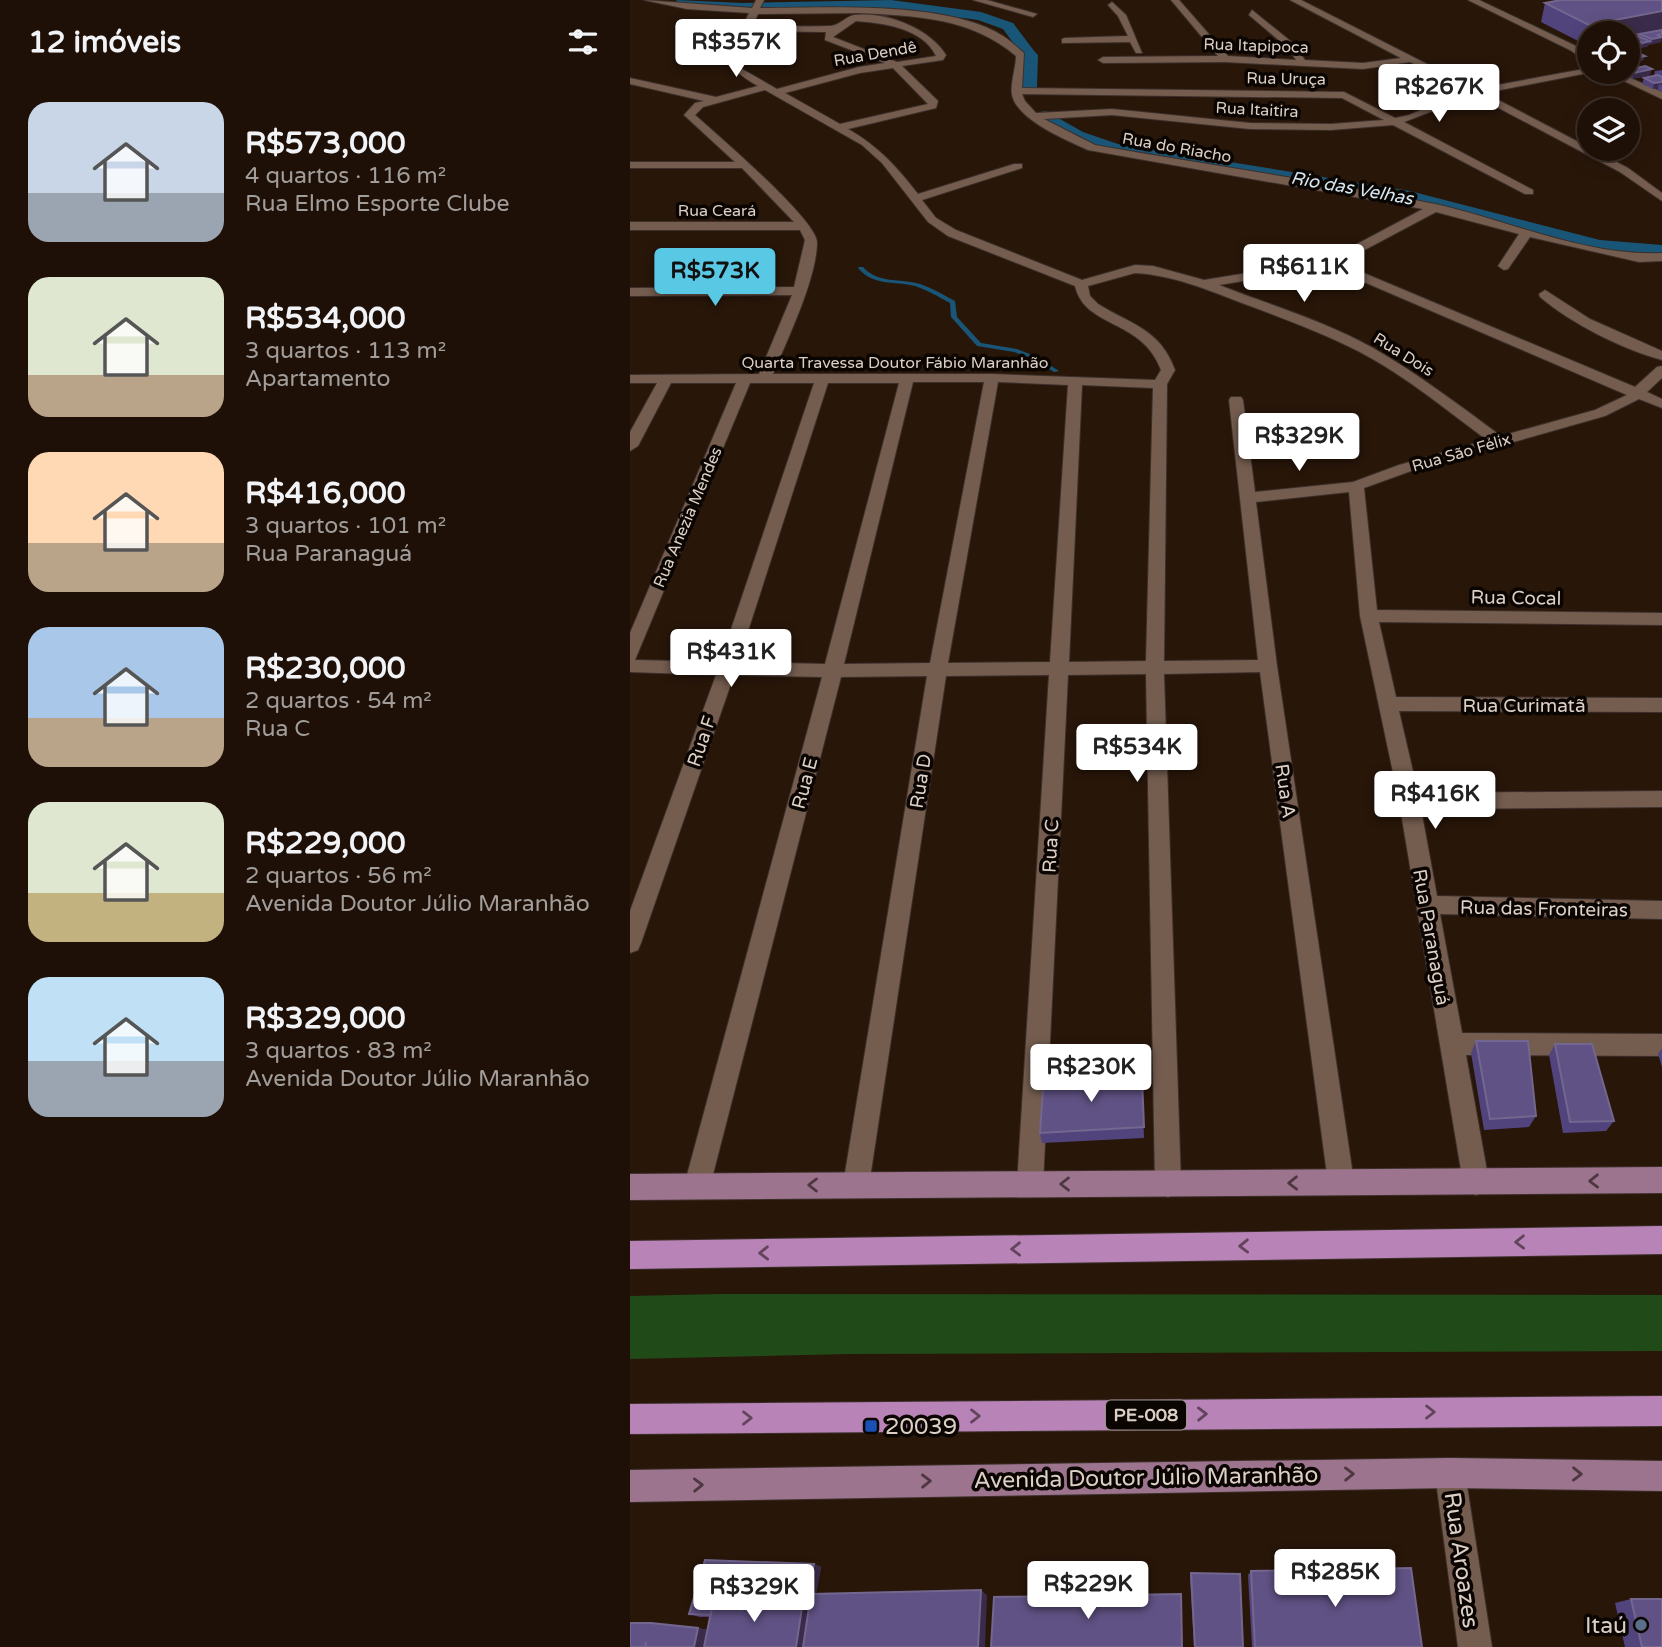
<!DOCTYPE html>
<html lang="pt">
<meta charset="utf-8">
<style>
body{margin:0;font-family:"Varela Round",sans-serif;background:#2b1e15;color:#f1f3f6;height:100vh;display:flex;flex-direction:column;font-size:26px;white-space:nowrap}
*{box-sizing:border-box;margin:0}
p{font-size:23px;color:#a19d9b}
.icon{flex:none;width:38px;height:38px;fill:none;stroke:currentColor;stroke-width:2;stroke-linecap:round;stroke-linejoin:round}
.map{position:relative;flex:1;overflow:hidden}
.side{display:flex;flex-direction:column;background:#1e1007;width:630px}
.side>*{flex:none}
.buttons{position:absolute;left:947px;top:21px;display:grid;gap:14px}
.buttons a{display:grid;place-items:center;width:63px;height:63px;border-radius:50%;background:#1e1007;box-shadow:0 4px 18px #0003,0 0 0 2px #3c3028;font-size:35px}
.price{position:absolute;translate:-50% -60px;padding:0 16px;border-radius:7px;background:#fff;color:#222;font-size:23px;line-height:46px;filter:drop-shadow(0 2px 4px #0008)}
.price::after{content:'';position:absolute;left:50%;top:42px;width:21px;height:16px;margin-left:-10px;background:inherit;clip-path:polygon(0 0,100% 0,50% 100%)}
.price.on{background:#59c8e4;color:#111}
ul{padding:0;list-style:none}
li{display:flex;align-items:center;gap:21px;height:175px;padding:0 28px}
li span{display:grid;place-items:center;flex:none;width:196px;height:140px;border-radius:21px;color:#555}
li>.icon{margin-inline-start:auto}
span .icon{width:84px;height:84px;fill:#fffc;stroke-width:1}
li b{font-size:30px}
h2{display:flex;justify-content:space-between;align-items:center;height:84px;padding:0 28px;font-size:30px}
main{display:flex;flex:1;min-height:0}
.map>svg:first-child{display:block}
</style>
<main>
<section class="side">
<h2>12 imóveis<svg class="icon" aria-label="filters" viewBox="0 0 24 24"><path d="M4 7h16M4 17h16"/><circle cx="9" cy="7" r="2"/><circle cx="15" cy="17" r="2"/></svg></h2>
<ul>
<li><span style="background:linear-gradient(#c9d6e8 65%,#9aa5b1 0)"><svg class="icon" aria-label="home" viewBox="0 0 24 24"><path d="M3 11l9-7 9 7M6 9v11h12V9"/></svg></span><div><b>R$573,000</b><p>4 quartos · 116 m²</p><p>Rua Elmo Esporte Clube</p></div></li>
<li><span style="background:linear-gradient(#dfe7d0 70%,#b9a48a 0)"><svg class="icon" aria-label="home" viewBox="0 0 24 24"><path d="M3 11l9-7 9 7M6 9v11h12V9"/></svg></span><div><b>R$534,000</b><p>3 quartos · 113 m²</p><p>Apartamento</p></div></li>
<li><span style="background:linear-gradient(#ffd9b3 65%,#b9a48a 0)"><svg class="icon" aria-label="home" viewBox="0 0 24 24"><path d="M3 11l9-7 9 7M6 9v11h12V9"/></svg></span><div><b>R$416,000</b><p>3 quartos · 101 m²</p><p>Rua Paranaguá</p></div></li>
<li><span style="background:linear-gradient(#a9c7e8 65%,#b9a48a 0)"><svg class="icon" aria-label="home" viewBox="0 0 24 24"><path d="M3 11l9-7 9 7M6 9v11h12V9"/></svg></span><div><b>R$230,000</b><p>2 quartos · 54 m²</p><p>Rua C</p></div></li>
<li><span style="background:linear-gradient(#dfe7d0 65%,#c2b280 0)"><svg class="icon" aria-label="home" viewBox="0 0 24 24"><path d="M3 11l9-7 9 7M6 9v11h12V9"/></svg></span><div><b>R$229,000</b><p>2 quartos · 56 m²</p><p>Avenida Doutor Júlio Maranhão</p></div></li>
<li><span style="background:linear-gradient(#bfe0f5 60%,#9aa5b1 0)"><svg class="icon" aria-label="home" viewBox="0 0 24 24"><path d="M3 11l9-7 9 7M6 9v11h12V9"/></svg></span><div><b>R$329,000</b><p>3 quartos · 83 m²</p><p>Avenida Doutor Júlio Maranhão</p></div></li>
</ul>
</section>
<div class="map">
<svg width="1032" height="1647" viewBox="0 0 1032 1647">
<rect width="100%" height="100%" fill="#281609"/>
<path fill="#204a18" d="M90 1294 1032 1295V1351L219 1354 0 1359V1296Z"/>
<g fill="none" stroke-linecap="round" stroke-linejoin="round">
<path fill="#185576" fill-rule="evenodd" d="M229 267H233C248 284 270 278 290 284 302 288 314 295 325 301L327 317 351 343 387 349 407 357 429 371 424 372 403 359 384 352 347 346 321 317 320 303C309 297 297 290 285 286 264 281 243 286 228 268Z"/>
<path fill="#185576" fill-rule="evenodd" d="M46 0 113 3 261 0 351 12 383 23 405 52 408 55 407 87 405 90H393L391 87 392 55 373 29 348 20 259 8 113 11 78 10 48 3Z
M416 111 453 132 488 144 780 191 970 240 1032 245V257L970 253 780 203 485 154 441 140 410 120 408 116 410 112Z"/>
<g stroke="#3d302c" stroke-width="2">
<path id="minor" d="M14 0 122 8 126 0H134L130 8C197 8 316 0 373 36 381 41 388 48 394 53L392 88 714 92 765 118 779 115 836 91 780 62 733 69 595 62 473 63 468 60 473 57 588 56 541 0H549L598 56 666 60 658 48 619 15 622 10 664 44 675 60 733 63 771 58 660 0H671L846 89 959 68V72H963L855 93 998 168 1032 193V201L990 172 844 95 774 122 903 190V194H895L763 125 701 130 620 129 482 115 414 119 465 145C578 165 692 181 805 204 878 220 957 257 1032 253V261L1009 262 900 237 878 269 874 270 868 266 889 234 806 212 710 263 1005 387 1027 367 1032 366V378L1017 392 1032 399V408L1009 399 975 416 781 471 734 488 747 610 1032 613V625L749 622 766 697 1032 698V712L769 711 788 793 1032 791V807L791 809 807 896 1032 901V919L810 914 832 1033 1032 1034V1056L836 1055 859 1182 855 1191 846 1195 837 1191 833 1182 769 801 730 616 719 492 626 502 647 666 724 1182 720 1191 711 1195 702 1191 698 1182 630 672 534 674 551 1184 547 1193 538 1197 529 1193 525 1184 516 674 438 675 413 1184 409 1193 400 1197 391 1193 387 1184 419 675 316 676 239 1185 235 1194 226 1198 217 1194 213 1185 297 676 211 677 80 1186 76 1195 67 1199 58 1195 54 1186 192 677 104 675 11 943 8 950 0 953V911L86 675 0 672V633L106 383H41L8 446 0 451V432L27 383H0V375L129 374 162 295 0 296V288L164 287 175 240 170 230H0V222H164L112 168H0V162H105L54 115 65 103 74 101 0 84V78L86 97 128 86C84 61 101 52 119 13L57 9ZM228 13C286 16 340 17 386 56 386 68 380 83 382 95 387 120 438 141 458 150L793 209 697 260 574 280 523 266 505 265 452 280 326 230 306 218 292 200 392 168V164H384L288 194C267 167 248 146 218 129L306 108 308 101 272 66 313 60 316 55C299 28 256 11 224 15 215 17 209 26 200 26 174 27 148 26 123 25L128 14ZM226 21C253 23 293 28 306 56L267 62 203 37ZM120 31 196 32 195 40 255 63 229 67 147 89 112 69C104 57 115 43 120 31ZM263 68 298 104 210 124 155 93 230 73ZM135 90 232 145 252 163 298 222 318 236 445 286C455 329 512 318 531 370L525 380 362 374H143C157 340 187 278 187 242 186 219 86 134 65 115L73 107ZM392 94 712 98 754 120 701 124 620 123 482 109 406 113 395 101ZM699 267 997 395 965 410 871 436C829 405 788 374 743 348 695 321 640 305 589 285ZM505 273C543 275 578 290 612 303 652 318 693 333 730 352 776 376 816 410 857 440L769 465 723 482 625 492 613 400 611 397H601L599 400 628 660 534 661 537 384 545 370C530 329 502 325 468 304L460 296 458 286ZM283 382H354L300 663 214 664ZM368 382 438 385 420 662 318 663ZM120 383H184L90 662 5 660ZM198 383H269L195 664 108 662ZM452 385 523 388 516 661 439 662Z
M343 0H357L407 14 403 17Z
M838 0H849L946 46 959 56V63L940 50Z
M482 2 496 15 512 53H506L500 42 432 43V39L435 38 498 36 488 16 478 5Z
M1032 29V35L998 43V37Z
M975 72H987L1032 92V99Z
M915 290 960 319 1032 351V360C992 349 942 324 910 297L909 294Z
M820 1458 831 1462 835 1473 862 1647H828L805 1473 809 1462Z"/>
</g>
<g stroke="#3d302c" stroke-width="2">
<path id="major" d="M1032 1167V1193L0 1200V1174Z
M820 1458 1032 1461V1491L820 1488 0 1502V1470Z"/>
</g>
<g stroke="#3d302c" stroke-width="2">
<path id="highway" d="M1032 1226V1254L0 1269V1241Z
M1032 1396V1426L0 1434V1404Z"/>
</g>
<use href="#minor" fill="#745d4f" fill-rule="evenodd"/>
<use href="#major" fill="#9d748d" fill-rule="evenodd"/>
<use href="#highway" fill="#b883b7" fill-rule="evenodd"/>
</g>
<path fill="#51447d" d="M1032 0 959 33V43L954 44 911 22 915 3Z
M1032 30 1031 42 1019 44 1018 46 1011 48 998 43 999 38 1008 37 1009 34Z
M998 70 1020 75 1002 79 995 75Z
M1032 70V92L1027 90 1028 88 1023 89 1012 84 1014 78 1024 76 1025 71Z
M846 1041 906 1116 899 1127 854 1130 841 1053Z
M925 1044 984 1121 976 1131 933 1133 919 1055Z
M1032 1048V1067L1028 1054Z
M512 1078 514 1138 412 1143 410 1133Z
M184 1564 191 1567 186 1594 351 1590 357 1596 0 1647 68 1628 78 1630 80 1617H70L59 1614Z
M621 1571 792 1647H622L618 1575Z
M561 1573 613 1647H564L560 1577Z
M1001 1599 1032 1647H995L985 1603Z"/>
<path fill="#3b2b4b" d="M1032 11V29L998 36V33H959V43L954 44 959 25Z
M1032 34 1031 42 1020 45 1022 39 1028 35Z
M1020 41 1018 46 1011 48 1013 43Z
M1015 56 1013 61 998 64 1000 59Z
M1022 69 1020 75 1002 79 1004 73Z
M1032 82V85L1029 84 1028 88 1023 89 1024 83Z
M184 1564 191 1567 184 1605 178 1647H166L173 1601Z
M351 1590 357 1596 355 1647H348Z
M68 1628 78 1630 75 1647H64Z"/>
<path fill="#605284" stroke="#73668f" stroke-width="2" d="M931 0H1032V11L959 25 915 3Z
M1032 30V34L1028 35 1032 37 1022 39 1009 34Z
M1007 36 1020 41 1013 43 999 38Z
M998 48 1015 56 1000 59 998 58Z
M1015 66 1022 69 1004 73 998 70Z
M1028 75 1032 77V82L1024 83 1014 78Z
M846 1041H898L906 1116 860 1119Z
M925 1044H962L984 1121 940 1122Z
M414 1075 512 1078 514 1127 410 1133Z
M75 1560 184 1564 176 1602 173 1601 83 1602 81 1615 59 1614Z
M781 1568 792 1647H625L621 1571Z
M561 1573 610 1574 613 1647H565Z
M351 1590 348 1647H173L181 1594Z
M551 1594 552 1647H361L364 1597Z
M1001 1599H1032V1647H1012Z
M173 1601 166 1647H74L83 1602Z
M0 1623H21L68 1628 64 1647H15L16 1642 15 1647H0Z"/>
<defs><path id="oneway-chevron" d="M-2-3.5L2.5 0L-2 3.5" fill="none" stroke-width="1.6" stroke-linecap="round" stroke-linejoin="round" transform="scale(1.75)"/></defs>
<g stroke="#4d3741">
<use href="#oneway-chevron" transform="translate(964 1181) rotate(179)"/>
<use href="#oneway-chevron" transform="translate(663 1183) rotate(179)"/>
<use href="#oneway-chevron" transform="translate(435 1184) rotate(180)"/>
<use href="#oneway-chevron" transform="translate(183 1185) rotate(180)"/>
<use href="#oneway-chevron" transform="translate(719 1474) rotate(-1)"/>
<use href="#oneway-chevron" transform="translate(947 1474) rotate(1)"/>
<use href="#oneway-chevron" transform="translate(296 1481) rotate(-1)"/>
<use href="#oneway-chevron" transform="translate(68 1485) rotate(-1)"/>
</g>
<g stroke="#62445c">
<use href="#oneway-chevron" transform="translate(890 1242) rotate(179)"/>
<use href="#oneway-chevron" transform="translate(614 1246) rotate(179)"/>
<use href="#oneway-chevron" transform="translate(386 1249) rotate(179)"/>
<use href="#oneway-chevron" transform="translate(134 1253) rotate(179)"/>
<use href="#oneway-chevron" transform="translate(800 1412)"/>
<use href="#oneway-chevron" transform="translate(572 1414) rotate(-1)"/>
<use href="#oneway-chevron" transform="translate(345 1416)"/>
<use href="#oneway-chevron" transform="translate(117 1418)"/>
</g>
<rect fill="#1a4fb4" stroke="#0b0502" stroke-width="2.5" x="234" y="1419" width="14" height="14" rx="3.5"/>
<circle fill="#5c6f8a" stroke="#0b0502" stroke-width="2.5" cx="1011" cy="1625" r="7"/>
<g text-anchor="middle" stroke-width="7" stroke-linejoin="round" paint-order="stroke">
<g font-size="16" fill="#dbcfc6" stroke="#0b0502">
<text transform="translate(626 45) rotate(2)" y="6">Rua Itapipoca</text>
<text transform="translate(245 53) rotate(-10)" y="6">Rua Dendê</text>
<text transform="translate(656 78) rotate(1)" y="6">Rua Uruça</text>
<text transform="translate(627 109) rotate(3)" y="6">Rua Itaitira</text>
<text transform="translate(547 147) rotate(10)" y="6">Rua do Riacho</text>
<text x="87" y="216">Rua Ceará</text>
<text transform="translate(774 354) rotate(32)" y="6">Rua Dois</text>
<text x="265" y="368">Quarta Travessa Doutor Fábio Maranhão</text>
<text transform="translate(831 452) rotate(-16)" y="6">Rua São Félix</text>
<text transform="translate(57 517) rotate(-67)" y="6">Rua Anezia Mendes</text>
</g>
<g font-size="18" font-style="italic" fill="#d3e6f2" stroke="#0b0502">
<text transform="translate(722 188) rotate(10)" y="6">Rio das Velhas</text>
</g>
<rect fill="#0b0502" stroke="#9d928b" stroke-width="2" x="476" y="1400.5" width="80" height="29" rx="5"/>
<g font-size="18" font-weight="bold" fill="#dbcfc6">
<text x="516" y="1421">PE-008</text>
</g>
<g font-size="19" fill="#dbcfc6" stroke="#0b0502">
<text transform="translate(886 597) rotate(1)" y="7">Rua Cocal</text>
<text x="894" y="712">Rua Curimatã</text>
<text transform="translate(71 741) rotate(-71)" y="7">Rua F</text>
<text transform="translate(290 781) rotate(-81)" y="7">Rua D</text>
<text transform="translate(174 783) rotate(-75)" y="7">Rua E</text>
<text transform="translate(656 791) rotate(82)" y="7">Rua A</text>
<text transform="translate(420 846) rotate(-87)" y="7">Rua C</text>
<text transform="translate(914 908) rotate(1)" y="7">Rua das Fronteiras</text>
<text transform="translate(802 937) rotate(80)" y="7">Rua Paranaguá</text>
</g>
<g font-size="23" fill="#dbcfc6" stroke="#0b0502" text-anchor="start">
<text x="255" y="1434">20039</text>
<text x="997" y="1633" text-anchor="end">Itaú</text>
</g>
<g font-size="23" fill="#dbcfc6" stroke="#0b0502">
<text transform="translate(516 1477) rotate(-1)" y="8">Avenida Doutor Júlio Maranhão</text>
<text transform="translate(832 1560) rotate(82)" y="8">Rua Aroazes</text>
</g>
</g>
</svg>
<div class="buttons">
<a><svg class="icon" aria-label="locate" viewBox="0 0 24 24"><circle cx="12" cy="12" r="6"/><path d="M12 2v4M12 18v4M2 12h4M18 12h4"/></svg></a>
<a><svg class="icon" aria-label="layers" viewBox="0 0 24 24"><path d="M12 4l9 5-9 5-9-5zM3 14l9 5 9-5"/></svg></a>
</div>
<b class="price" style="left:106px;top:79px">R$357K</b>
<b class="price" style="left:809px;top:124px">R$267K</b>
<b class="price" style="left:674px;top:304px">R$611K</b>
<b class="price on" style="left:85px;top:308px">R$573K</b>
<b class="price" style="left:669px;top:473px">R$329K</b>
<b class="price" style="left:101px;top:689px">R$431K</b>
<b class="price" style="left:507px;top:784px">R$534K</b>
<b class="price" style="left:805px;top:831px">R$416K</b>
<b class="price" style="left:461px;top:1104px">R$230K</b>
<b class="price" style="left:705px;top:1609px">R$285K</b>
<b class="price" style="left:458px;top:1621px">R$229K</b>
<b class="price" style="left:124px;top:1624px">R$329K</b>
</div>
</main>
